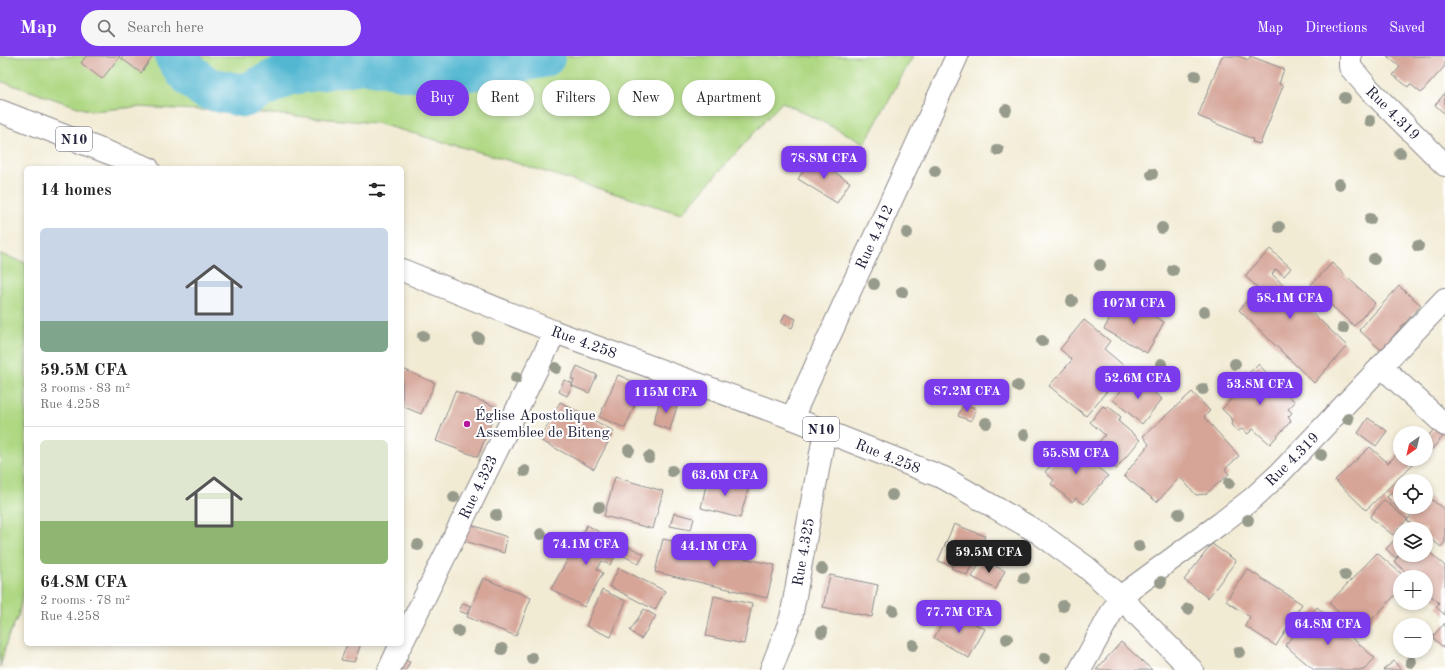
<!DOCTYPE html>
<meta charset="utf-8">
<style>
body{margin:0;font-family:"Old Standard TT",serif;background:#f6f6f6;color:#222;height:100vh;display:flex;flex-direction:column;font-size:15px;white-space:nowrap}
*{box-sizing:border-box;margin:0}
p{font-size:13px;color:#767676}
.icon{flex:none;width:22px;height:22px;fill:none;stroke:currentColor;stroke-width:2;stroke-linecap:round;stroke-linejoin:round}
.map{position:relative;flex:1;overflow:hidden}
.sheet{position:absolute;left:24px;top:110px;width:380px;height:480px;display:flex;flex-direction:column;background:#fff;border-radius:6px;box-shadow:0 2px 6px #0003}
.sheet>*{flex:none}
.hud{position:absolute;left:416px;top:24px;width:380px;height:36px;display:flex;gap:8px}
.needle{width:26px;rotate:214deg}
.fabs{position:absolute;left:1393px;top:370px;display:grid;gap:8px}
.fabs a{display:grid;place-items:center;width:40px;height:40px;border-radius:50%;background:#fff;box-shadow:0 2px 6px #0003;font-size:20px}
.price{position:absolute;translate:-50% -34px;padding:0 9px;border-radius:8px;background:#7c3aed;color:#fff;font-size:13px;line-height:26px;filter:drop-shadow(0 1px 2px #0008)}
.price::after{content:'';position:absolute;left:50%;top:24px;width:12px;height:9px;margin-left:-6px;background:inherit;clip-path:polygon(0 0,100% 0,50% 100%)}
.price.on{background:#222;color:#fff}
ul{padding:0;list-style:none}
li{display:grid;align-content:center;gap:8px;height:212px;padding:0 16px}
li+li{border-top:1px solid #e0e0e0}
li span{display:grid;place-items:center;height:124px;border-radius:6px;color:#555}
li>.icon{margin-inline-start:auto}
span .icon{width:72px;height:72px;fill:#fffc;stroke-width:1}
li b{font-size:17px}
h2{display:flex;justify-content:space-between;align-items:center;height:48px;padding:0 16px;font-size:17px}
.pill{padding:0 14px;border-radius:18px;background:#fff;box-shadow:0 2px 6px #0003;font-size:14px;line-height:36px}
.pill.on{background:#7c3aed;color:#fff}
header{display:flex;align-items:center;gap:24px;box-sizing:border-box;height:56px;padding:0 20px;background:#7c3aed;color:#fff}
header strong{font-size:19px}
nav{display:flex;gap:22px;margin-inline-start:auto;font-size:14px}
.search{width:280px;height:36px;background:#f6f6f6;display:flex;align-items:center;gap:10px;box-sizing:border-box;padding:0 14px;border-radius:22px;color:#767676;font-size:15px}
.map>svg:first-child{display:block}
</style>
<header>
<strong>Map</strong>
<div class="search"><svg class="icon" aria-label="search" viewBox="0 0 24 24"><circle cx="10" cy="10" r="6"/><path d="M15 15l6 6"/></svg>Search here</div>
<nav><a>Map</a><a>Directions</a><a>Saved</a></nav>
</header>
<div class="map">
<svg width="1445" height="614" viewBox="0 0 1445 614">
<rect width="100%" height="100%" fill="#fff"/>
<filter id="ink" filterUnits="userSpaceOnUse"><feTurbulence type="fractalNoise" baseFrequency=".025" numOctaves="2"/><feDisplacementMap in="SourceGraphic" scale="8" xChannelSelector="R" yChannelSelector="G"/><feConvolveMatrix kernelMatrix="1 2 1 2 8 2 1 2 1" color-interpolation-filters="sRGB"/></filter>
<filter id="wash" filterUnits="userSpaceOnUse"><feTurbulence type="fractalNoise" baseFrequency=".012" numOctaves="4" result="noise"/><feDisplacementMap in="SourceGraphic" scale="16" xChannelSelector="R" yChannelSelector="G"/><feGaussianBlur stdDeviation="0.9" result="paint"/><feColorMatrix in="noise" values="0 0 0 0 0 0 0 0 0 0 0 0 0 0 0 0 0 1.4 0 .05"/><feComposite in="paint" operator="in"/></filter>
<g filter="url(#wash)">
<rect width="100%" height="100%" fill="#f2ebd4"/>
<path fill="#afd883" stroke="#687d5f" d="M0 0H913L865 87 782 46 681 158 497 101 376 67 260 57 137 51 90 55 0 25Z
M0 198 26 207V531L24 534 18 560 8 581 0 611Z"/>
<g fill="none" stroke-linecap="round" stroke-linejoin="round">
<path stroke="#53b7d1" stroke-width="43" d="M176 0 187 16 206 32 244 40 288 18 365 6 440 19 544 0"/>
</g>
<g id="blocks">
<path fill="#d6a598" d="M86 0H120L102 23 81 7Z
M123 0H153L141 17 121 2Z
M1222 0H1238L1249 4 1250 0 1284 13 1279 28 1283 30 1260 88 1252 86 1253 83 1198 60Z
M1387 0H1445V10L1421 37 1410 28 1408 31 1393 19 1400 11Z
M1445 37V58L1435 49Z
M811 102 850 126 837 147 798 123Z
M1270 193 1291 212 1284 220 1276 213 1272 218 1347 290 1314 327 1239 254 1258 232 1245 220Z
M1332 207 1375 247 1354 270 1310 230Z
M1399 230 1421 249 1381 294 1359 274Z
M1122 241 1164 266 1147 297 1104 273Z
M785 258 796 263 792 272 781 267Z
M1084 264 1110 285 1104 293 1129 314 1115 331 1112 329 1086 360 1049 330 1072 304 1060 293Z
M1258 308 1295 346 1288 353 1292 357 1288 361 1291 365 1270 388 1253 373 1248 378 1242 373 1238 375 1231 369 1233 364 1222 353 1233 341 1229 338Z
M577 310 597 319 589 337 572 330 567 340 559 336 564 324 572 327V330L574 324 571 323Z
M403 313 435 327 421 358 402 350V316Z
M618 319 643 330 625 372 599 361Z
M1134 320 1162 343 1142 368 1113 344Z
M455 335 497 351 478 401 436 385Z
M1192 336 1210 355 1204 361 1239 400 1225 413 1229 418 1206 438 1196 439 1180 421 1157 446 1124 420 1149 388 1143 380Z
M661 341 678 347 670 374 653 368Z
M560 346 614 375 594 413 540 384Z
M964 348 976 353 971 365 958 360Z
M1103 350 1106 352 1108 350 1121 361 1118 365 1140 384 1116 413 1093 393 1105 379 1090 366Z
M1368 362 1387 375 1376 390 1358 377Z
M1438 368 1445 378 1426 400V383Z
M1070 388 1108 420 1084 448 1076 442 1072 446 1051 428 1054 424 1045 416Z
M1370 391 1388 407 1400 395V403H1408L1413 408 1366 454 1335 424Z
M708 420 749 430 740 462 701 452Z
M615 421 663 435 653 473 604 460Z
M1398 430 1400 432V451H1402L1399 453 1387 441Z
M1427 440 1445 454V486L1441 491 1426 479V473H1418L1407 464 1418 451H1426Z
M1384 444 1407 463 1393 479 1370 461Z
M674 457 694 462 691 474 670 470Z
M469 468 507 481 504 497 461 484Z
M954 468 985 480 967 519 951 512 953 510 938 505Z
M587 469 622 489 610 509 602 505 597 513 603 517 584 551 551 533Z
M688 480 700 483 698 492 775 509 767 542 655 516 663 483 686 488Z
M1397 481 1400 484V497L1396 502 1386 493Z
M1212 488 1236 505 1208 542 1184 524Z
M625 489 644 498 639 508 620 498Z
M1426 493 1445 510V559L1436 551 1439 547 1426 535V521H1411L1394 505 1400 499H1426Z
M1377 497 1405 521H1400V534L1360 576 1329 547Z
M982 503 1005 515 996 533 972 521Z
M619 512 665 535 655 554 609 530Z
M1247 513 1302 548 1276 590 1245 570 1250 561 1226 545Z
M830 519 878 529 872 561 823 551Z
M483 522 531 542 516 580 467 561Z
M602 534 626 545 611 581 586 570Z
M714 540 752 548 744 588 706 580Z
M463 547 470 550 467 558 459 555Z
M1317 551 1375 602 1364 614H1314L1285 589Z
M644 553 656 560 641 583 630 575Z
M949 554 985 573 969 602 934 582Z
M1445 567V593L1432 581Z
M1121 586 1152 614H1096Z
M347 588H361L354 606 341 604Z
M398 602 410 606 406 614H393Z
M1394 605 1401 614H1383Z"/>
</g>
</g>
<g filter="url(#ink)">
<use href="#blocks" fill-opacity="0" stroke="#8a8688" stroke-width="1"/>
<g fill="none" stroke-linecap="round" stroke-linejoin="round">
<g stroke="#8a8688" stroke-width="24">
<path id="minor" d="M1350 0V11L1369 33 1445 109
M1381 310 1445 369
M792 362 957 0
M402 587 555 276
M389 614 401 588
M771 614 791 562 825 375
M1080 614 1120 541 1221 467 1252 443 1280 417 1445 243"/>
</g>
<g stroke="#8a8688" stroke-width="24">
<path id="highway" d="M0 55 148 112
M402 214 555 276 792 362 944 422 1039 477 1086 511 1120 541 1192 614"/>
</g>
<use href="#minor" stroke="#fff" stroke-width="22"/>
<use href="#highway" stroke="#fff" stroke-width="22"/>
</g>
<g fill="#979b8c">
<circle cx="1195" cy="20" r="6"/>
<circle cx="1345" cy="42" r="6"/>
<circle cx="1006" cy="54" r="6"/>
<circle cx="1370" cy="65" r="6"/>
<circle cx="998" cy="94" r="6"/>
<circle cx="1400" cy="97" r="6"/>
<circle cx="935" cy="115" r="6"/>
<circle cx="1152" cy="118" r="6"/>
<circle cx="1339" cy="128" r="6"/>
<circle cx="1370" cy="163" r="6"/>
<circle cx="1279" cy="171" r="6"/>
<circle cx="1162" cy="172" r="6"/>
<circle cx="907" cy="177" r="6"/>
<circle cx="1418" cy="190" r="6"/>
<circle cx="1374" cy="203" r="6"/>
<circle cx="1100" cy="209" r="6"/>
<circle cx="1173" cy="214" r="6"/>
<circle cx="874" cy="228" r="6"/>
<circle cx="902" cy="236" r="6"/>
<circle cx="1307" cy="240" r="6"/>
<circle cx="1072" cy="245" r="6"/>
<circle cx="1204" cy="256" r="6"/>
<circle cx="1343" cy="272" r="6"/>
<circle cx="423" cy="280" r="6"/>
<circle cx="478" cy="282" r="6"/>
<circle cx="1042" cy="285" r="6"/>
<circle cx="1161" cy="308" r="6"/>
<circle cx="1235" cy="308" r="6"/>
<circle cx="556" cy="312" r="6"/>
<circle cx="516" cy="322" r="6"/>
<circle cx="1018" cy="330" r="6"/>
<circle cx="1203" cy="333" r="6"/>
<circle cx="1348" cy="363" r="6"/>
<circle cx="986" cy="367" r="6"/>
<circle cx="1024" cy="379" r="6"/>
<circle cx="629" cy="394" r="6"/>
<circle cx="1321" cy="399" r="6"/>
<circle cx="649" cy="401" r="6"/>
<circle cx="525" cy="415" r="6"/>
<circle cx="672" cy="415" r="6"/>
<circle cx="1229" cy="427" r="6"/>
<circle cx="892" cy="439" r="6"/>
<circle cx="454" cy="441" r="6"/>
<circle cx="599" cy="451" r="6"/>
<circle cx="1179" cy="458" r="6"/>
<circle cx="496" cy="459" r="6"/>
<circle cx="1248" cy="464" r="6"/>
<circle cx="541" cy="478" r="6"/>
<circle cx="418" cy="489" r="6"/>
<circle cx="1139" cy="490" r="6"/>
<circle cx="822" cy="513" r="6"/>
<circle cx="1345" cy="519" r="6"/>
<circle cx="1024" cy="522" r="6"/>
<circle cx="1161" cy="526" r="6"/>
<circle cx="1063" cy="550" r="6"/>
<circle cx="1188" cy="553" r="6"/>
<circle cx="893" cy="555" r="6"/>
<circle cx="458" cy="575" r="6"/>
<circle cx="822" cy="576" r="6"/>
<circle cx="1007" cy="583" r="6"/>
<circle cx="913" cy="589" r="6"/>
<circle cx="502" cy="593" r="6"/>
<circle cx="1239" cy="596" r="6"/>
<circle cx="532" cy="602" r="6"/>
<circle cx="1045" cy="602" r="6"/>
<circle cx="1411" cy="606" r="6"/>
</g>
</g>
<circle fill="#b5179e" stroke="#fff" stroke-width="1.5" cx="467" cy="368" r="4"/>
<g text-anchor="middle" stroke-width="4" stroke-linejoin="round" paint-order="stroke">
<g fill="#fff" stroke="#646476" stroke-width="1">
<rect x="56" y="71" width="36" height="24" rx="3"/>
<rect x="803" y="361" width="36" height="24" rx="3"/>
</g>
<g font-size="14" font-weight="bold" fill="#22223b">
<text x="74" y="88">N10</text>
<text x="821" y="378">N10</text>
</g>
<g font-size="15" fill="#22223b" stroke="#fff">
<text transform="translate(1393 57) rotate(45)" y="5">Rue 4.319</text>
<text transform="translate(874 181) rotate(-65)" y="5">Rue 4.412</text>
<text transform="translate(584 286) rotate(20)" y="5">Rue 4.258</text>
<text transform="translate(888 400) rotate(22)" y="5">Rue 4.258</text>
<text transform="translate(1292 403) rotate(-45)" y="5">Rue 4.319</text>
<text transform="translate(478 431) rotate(-64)" y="5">Rue 4.323</text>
<text transform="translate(803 496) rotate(-80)" y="5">Rue 4.325</text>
</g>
<g font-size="15" fill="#22223b" stroke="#fff" text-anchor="start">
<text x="475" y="364">Église Apostolique<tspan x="475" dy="17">Assemblee de Biteng</tspan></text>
</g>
</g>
</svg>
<div class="fabs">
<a><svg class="needle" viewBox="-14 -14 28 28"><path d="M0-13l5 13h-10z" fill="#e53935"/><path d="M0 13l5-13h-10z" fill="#767676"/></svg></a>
<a><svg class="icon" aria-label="locate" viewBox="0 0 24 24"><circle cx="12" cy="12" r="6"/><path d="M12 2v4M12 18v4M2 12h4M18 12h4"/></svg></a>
<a><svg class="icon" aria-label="layers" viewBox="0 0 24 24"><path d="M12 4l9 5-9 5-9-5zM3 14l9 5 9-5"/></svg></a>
<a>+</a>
<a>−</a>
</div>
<b class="price" style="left:824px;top:124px">78.8M CFA</b>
<b class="price" style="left:1290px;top:264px">58.1M CFA</b>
<b class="price" style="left:1134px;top:269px">107M CFA</b>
<b class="price" style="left:1138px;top:344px">52.6M CFA</b>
<b class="price" style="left:1260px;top:350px">53.8M CFA</b>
<b class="price" style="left:967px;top:357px">87.2M CFA</b>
<b class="price" style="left:666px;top:358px">115M CFA</b>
<b class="price" style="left:1076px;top:419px">55.8M CFA</b>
<b class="price" style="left:725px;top:441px">63.6M CFA</b>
<b class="price" style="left:586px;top:510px">74.1M CFA</b>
<b class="price" style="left:714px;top:512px">44.1M CFA</b>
<b class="price on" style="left:989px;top:518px">59.5M CFA</b>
<b class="price" style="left:959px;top:578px">77.7M CFA</b>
<b class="price" style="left:1328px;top:590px">64.8M CFA</b>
<div class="hud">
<a class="pill on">Buy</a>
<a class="pill">Rent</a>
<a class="pill">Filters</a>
<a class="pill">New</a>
<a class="pill">Apartment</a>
</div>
<section class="sheet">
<h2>14 homes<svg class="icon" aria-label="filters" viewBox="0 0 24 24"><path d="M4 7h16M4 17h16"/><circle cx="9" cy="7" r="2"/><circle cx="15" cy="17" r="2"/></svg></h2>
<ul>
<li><span style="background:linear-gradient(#c9d6e8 75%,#7fa58c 0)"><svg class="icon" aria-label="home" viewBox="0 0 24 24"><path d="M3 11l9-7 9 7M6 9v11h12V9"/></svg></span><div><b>59.5M CFA</b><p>3 rooms · 83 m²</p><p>Rue 4.258</p></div></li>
<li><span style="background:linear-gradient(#dfe7d0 65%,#8fb573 0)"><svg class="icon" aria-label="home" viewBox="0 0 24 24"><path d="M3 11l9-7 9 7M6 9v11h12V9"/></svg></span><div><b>64.8M CFA</b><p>2 rooms · 78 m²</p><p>Rue 4.258</p></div></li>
</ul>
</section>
</div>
